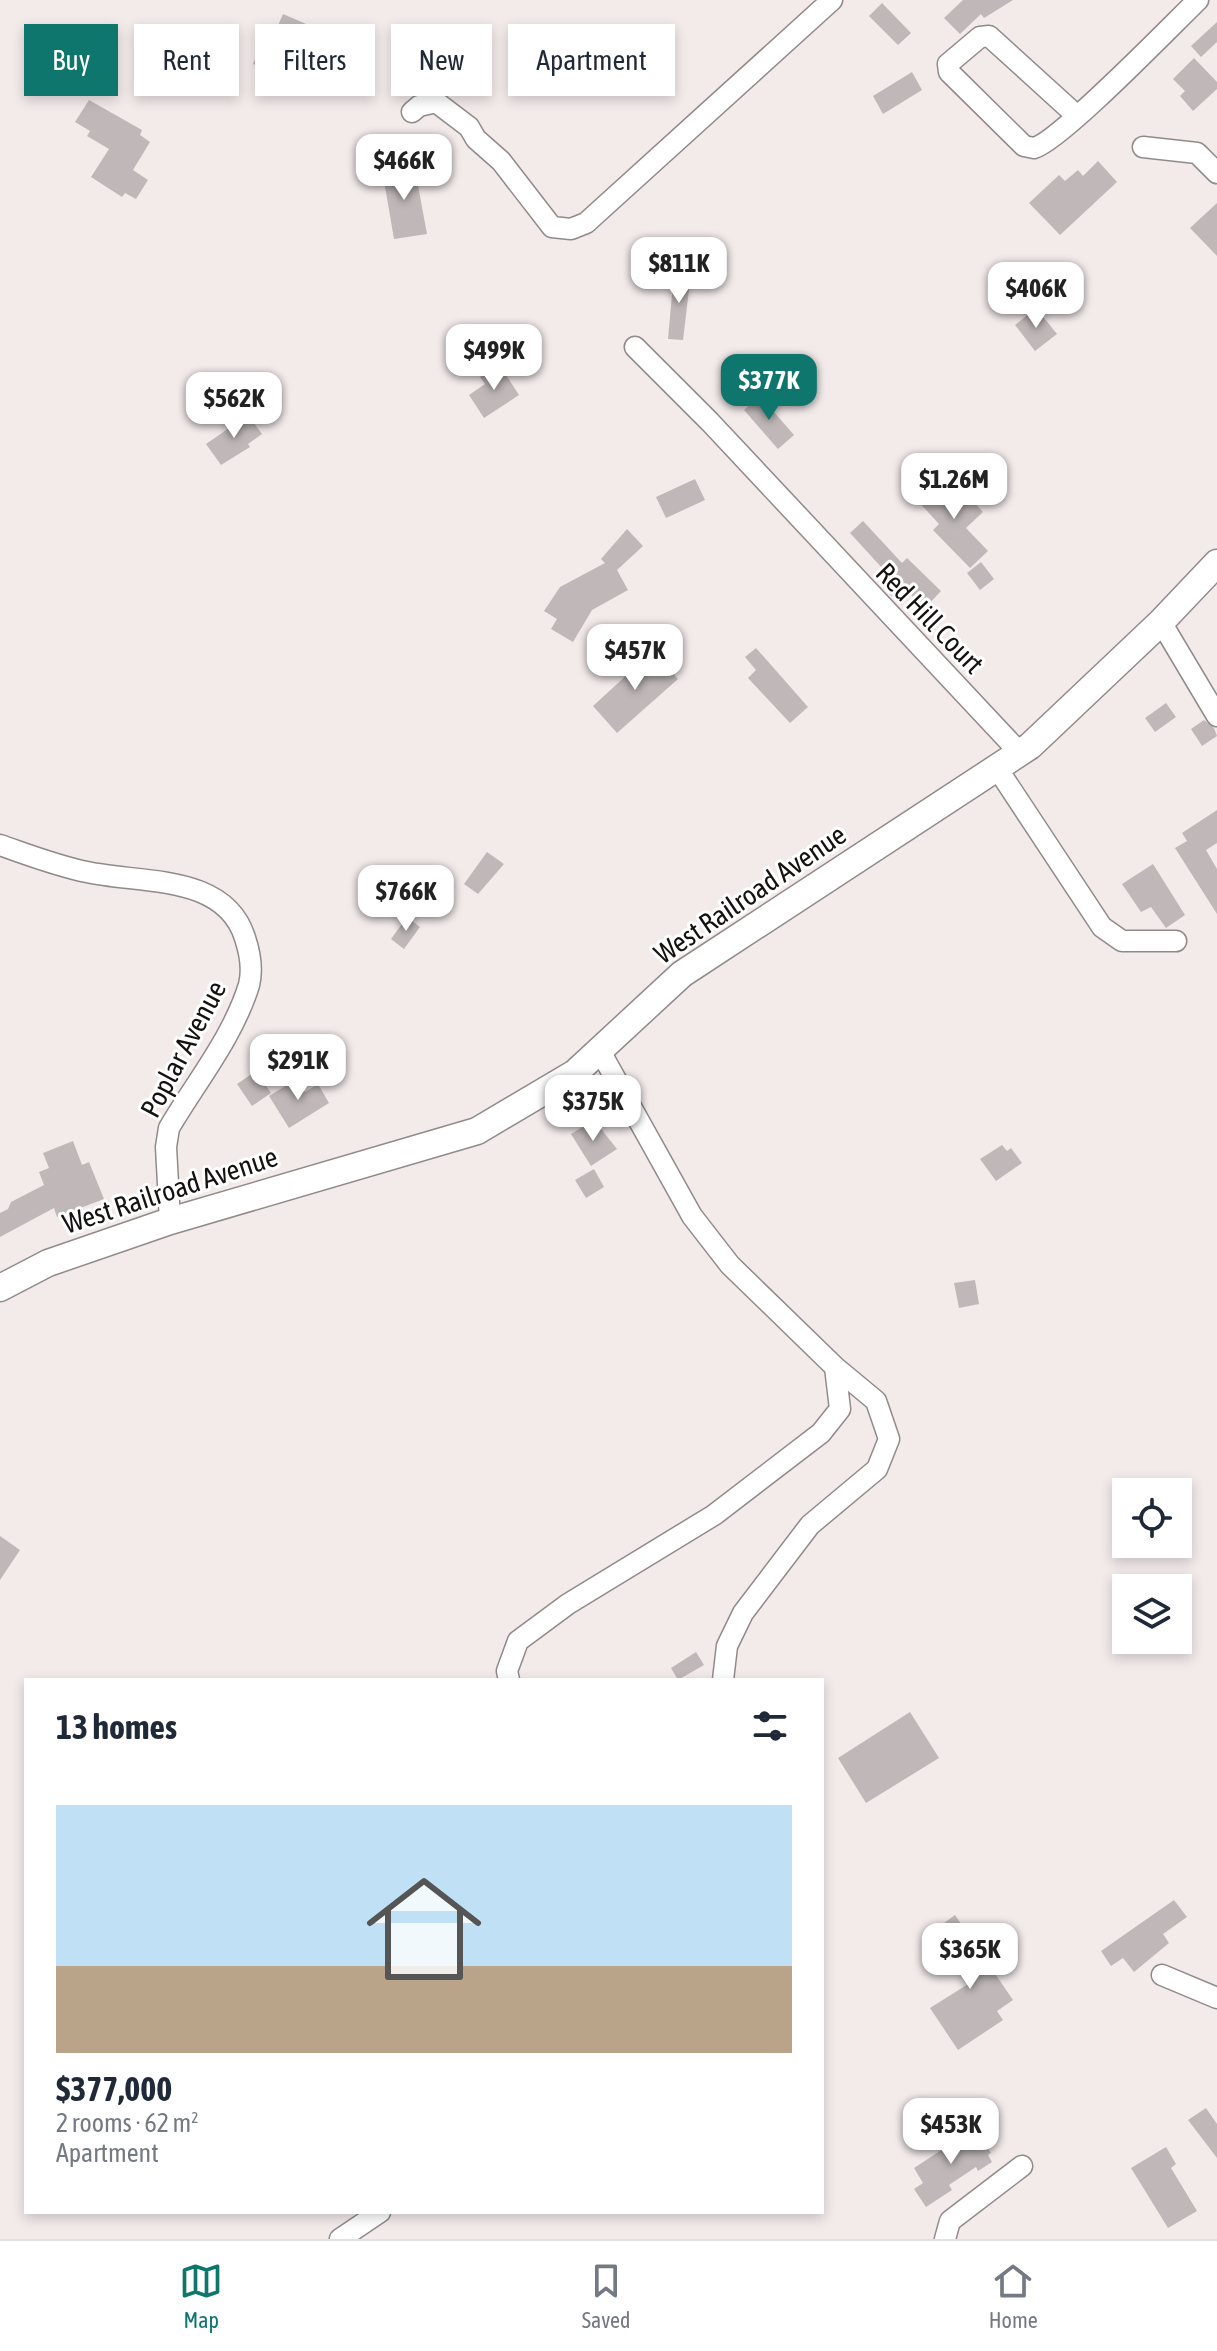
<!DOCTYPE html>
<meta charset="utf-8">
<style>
body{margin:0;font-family:"Asap Condensed",sans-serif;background:#f6f6f7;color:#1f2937;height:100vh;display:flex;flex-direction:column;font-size:30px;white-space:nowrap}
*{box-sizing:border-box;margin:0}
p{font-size:26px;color:#747a83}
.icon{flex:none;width:44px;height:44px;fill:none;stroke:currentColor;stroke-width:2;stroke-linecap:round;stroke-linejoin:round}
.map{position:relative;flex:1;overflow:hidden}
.sheet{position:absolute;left:24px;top:1678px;width:800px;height:536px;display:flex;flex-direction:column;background:#fff;border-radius:0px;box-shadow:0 4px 12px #0003}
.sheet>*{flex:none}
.banner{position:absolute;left:24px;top:24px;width:800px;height:72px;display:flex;gap:16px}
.tools{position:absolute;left:1112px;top:1478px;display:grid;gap:16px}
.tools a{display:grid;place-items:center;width:80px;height:80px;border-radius:0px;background:#fff;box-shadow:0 4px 12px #0003;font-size:40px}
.price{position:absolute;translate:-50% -68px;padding:0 18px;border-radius:16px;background:#fff;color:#222;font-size:26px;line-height:52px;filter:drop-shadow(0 2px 4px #0008)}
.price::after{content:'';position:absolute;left:50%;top:48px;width:24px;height:18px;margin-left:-12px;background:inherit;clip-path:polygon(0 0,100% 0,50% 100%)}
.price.selected{background:#0f766e;color:#fff}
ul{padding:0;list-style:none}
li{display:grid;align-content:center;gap:16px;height:424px;padding:0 32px}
li span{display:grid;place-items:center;height:248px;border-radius:0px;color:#555}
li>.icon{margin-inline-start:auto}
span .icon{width:144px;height:144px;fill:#fffc;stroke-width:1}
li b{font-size:34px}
h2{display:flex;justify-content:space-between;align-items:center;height:96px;padding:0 32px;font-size:34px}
.pill{padding:0 28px;border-radius:0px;background:#fff;box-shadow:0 4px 12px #0003;font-size:28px;line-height:72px}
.pill.selected{background:#0f766e;color:#fff}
.tab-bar{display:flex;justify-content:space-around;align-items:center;height:112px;border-top:2px solid #e0e1e3;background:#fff;font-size:22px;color:#747a83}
.tab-bar a{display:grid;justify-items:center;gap:4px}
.tab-bar .selected{color:#0f766e}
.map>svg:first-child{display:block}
</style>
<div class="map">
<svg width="1217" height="2239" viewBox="0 0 1217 2239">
<rect width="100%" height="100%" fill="#f3eaea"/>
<path fill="#c0b8b8" d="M963 0H1013L984 18 981 14 960 34 944 18Z
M882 3 911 33 898 45 869 16Z
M283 14 320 30 311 52 319 56 316 63 324 66 321 73 327 76 320 91 253 64 262 41 270 44Z
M1217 22V42L1201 57 1191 46Z
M1194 58 1217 82V89L1193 111 1180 96 1185 91 1173 79Z
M912 72 922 90 883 114 873 96Z
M89 100 142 130 140 135 150 142 133 170 148 180 136 199 125 193 122 197 91 177 109 149 87 136 90 131 75 122Z
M1098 161 1117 182 1060 235 1029 203 1059 175 1065 181 1078 170 1083 176Z
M414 164 427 234 394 239 382 169Z
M1217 203V256L1190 228Z
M674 272 691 273 683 340 668 339Z
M1036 308 1057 334 1035 351 1015 325Z
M499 364 519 395 484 418 469 395 485 384 480 377Z
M760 396 794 435 778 449 744 410Z
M248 415 262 434 248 444 250 447 221 465 206 444Z
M936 476 960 504 969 496 983 512 966 528 988 551 970 568 933 530 939 524 917 500 926 492 922 488Z
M695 479 705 500 666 518 656 497Z
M863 521 902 563 907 558 941 591 925 608 911 595 901 605 886 590 894 581 850 533Z
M627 529 643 546 617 570 628 590 592 610 573 642 551 629 557 619 544 611 560 587 605 563 601 559Z
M981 562 994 579 980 590 967 573Z
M756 648 808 707 790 723 748 678 756 670 745 657Z
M653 651 678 679 617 733 593 706Z
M1166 703 1176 717 1155 732 1145 718Z
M1204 720 1214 728 1217 736 1202 746 1191 729Z
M1217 810V843L1206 850 1217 869V914L1175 848 1187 841 1182 833Z
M487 852 504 864 478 894 464 884Z
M1153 864 1185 915 1166 928 1151 907 1141 912 1122 884Z
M407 917 420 927 404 949 391 939Z
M256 1071 271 1093 252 1106 237 1084Z
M297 1079 305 1092 318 1084 329 1103 289 1128 269 1096Z
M594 1120 617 1149 591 1166 571 1134Z
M73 1141 82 1165 89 1162 104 1199 57 1217 54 1208 0 1237V1213L8 1209 11 1202 44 1185 39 1172 49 1168 43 1153Z
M1002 1145 1007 1151 1011 1148 1022 1163 996 1181 980 1159Z
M594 1169 604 1187 586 1198 575 1180Z
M975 1280 979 1304 959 1308 954 1283Z
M0 1536 20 1550 0 1580Z
M696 1652 704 1665 678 1680 671 1668Z
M910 1712 939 1758 866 1803 838 1758Z
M1174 1900 1187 1917 1163 1934 1169 1943 1134 1972 1123 1958 1111 1966 1101 1951Z
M955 1915 1013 2000 997 2011 1003 2020 958 2050 930 2008 973 1981 937 1928Z
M1206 2108 1217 2124V2158L1188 2120Z
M975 2128 991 2153 988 2155 992 2162 978 2171 976 2167 949 2185 952 2190 926 2207 914 2189 923 2183 914 2168Z
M1166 2147 1176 2164 1171 2168 1197 2211 1168 2228 1131 2168Z"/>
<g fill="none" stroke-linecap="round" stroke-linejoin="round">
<g stroke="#928a8a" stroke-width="23">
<path id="minor" d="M412 112 419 106 436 102 469 127 476 139 501 161 552 227 571 229 586 223 832 0
M1076 115 989 36 980 37 948 64 949 72 1024 146 1034 148C1059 142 1171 26 1198 0
M1143 147 1197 153 1217 173
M635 347 710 422 1020 753
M1161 622 1217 716
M997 768 1102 927 1122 941H1176
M0 845C29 855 57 866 87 872 140 884 225 873 245 938 250 953 253 969 249 985 233 1037 196 1082 169 1128L166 1147 170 1221
M509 1680 507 1671 518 1641 568 1604 714 1515 821 1433 840 1409 835 1367 730 1265 692 1216 600 1051
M723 1680 727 1646 743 1613 810 1525 877 1469 889 1439 876 1401 835 1367
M1162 1975 1217 1998
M340 2239 380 2212
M945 2239 950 2221 1022 2166"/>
</g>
<g stroke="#928a8a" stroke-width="29">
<path id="major" d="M0 1288 48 1263 170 1221 477 1131 575 1073 682 974 1030 746 1161 622 1217 563"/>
</g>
<use href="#minor" stroke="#fff" stroke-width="20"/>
<use href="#major" stroke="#fff" stroke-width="26"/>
</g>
<g text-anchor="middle" stroke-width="6" stroke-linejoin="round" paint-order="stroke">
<g font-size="28" fill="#141111" stroke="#fff">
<text transform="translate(930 618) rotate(46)" y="10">Red Hill Court</text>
<text transform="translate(750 894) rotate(-34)" y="10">West Railroad Avenue</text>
<text transform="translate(183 1049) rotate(-62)" y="10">Poplar Avenue</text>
<text transform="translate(170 1190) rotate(-18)" y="10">West Railroad Avenue</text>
</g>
</g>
</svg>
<div class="tools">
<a><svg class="icon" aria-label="locate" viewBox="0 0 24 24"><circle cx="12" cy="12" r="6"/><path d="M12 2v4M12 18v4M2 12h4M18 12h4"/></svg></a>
<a><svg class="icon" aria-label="layers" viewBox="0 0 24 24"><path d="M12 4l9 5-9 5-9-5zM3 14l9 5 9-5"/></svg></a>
</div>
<b class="price" style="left:404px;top:202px">$466K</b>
<b class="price" style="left:679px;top:305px">$811K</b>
<b class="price" style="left:1036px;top:330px">$406K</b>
<b class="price" style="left:494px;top:392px">$499K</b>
<b class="price selected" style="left:769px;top:422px">$377K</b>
<b class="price" style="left:234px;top:440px">$562K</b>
<b class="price" style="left:954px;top:521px">$1.26M</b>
<b class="price" style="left:635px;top:692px">$457K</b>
<b class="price" style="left:406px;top:933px">$766K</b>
<b class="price" style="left:298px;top:1102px">$291K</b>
<b class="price" style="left:593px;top:1143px">$375K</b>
<b class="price" style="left:970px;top:1991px">$365K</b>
<b class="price" style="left:951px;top:2166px">$453K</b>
<div class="banner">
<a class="pill selected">Buy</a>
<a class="pill">Rent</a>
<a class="pill">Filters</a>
<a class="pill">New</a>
<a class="pill">Apartment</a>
</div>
<section class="sheet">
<h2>13 homes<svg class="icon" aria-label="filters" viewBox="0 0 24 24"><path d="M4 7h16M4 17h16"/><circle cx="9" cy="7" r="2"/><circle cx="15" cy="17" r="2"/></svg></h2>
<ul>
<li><span style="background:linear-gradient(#bfe0f5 65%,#b9a48a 0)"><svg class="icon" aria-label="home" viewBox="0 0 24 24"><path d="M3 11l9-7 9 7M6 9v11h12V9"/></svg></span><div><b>$377,000</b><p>2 rooms · 62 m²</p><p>Apartment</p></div></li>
</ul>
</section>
</div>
<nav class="tab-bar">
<a class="selected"><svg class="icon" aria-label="map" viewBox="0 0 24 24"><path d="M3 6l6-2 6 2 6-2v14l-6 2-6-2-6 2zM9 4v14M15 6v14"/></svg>Map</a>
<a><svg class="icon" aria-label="saved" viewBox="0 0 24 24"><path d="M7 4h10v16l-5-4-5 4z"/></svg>Saved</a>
<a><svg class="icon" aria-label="home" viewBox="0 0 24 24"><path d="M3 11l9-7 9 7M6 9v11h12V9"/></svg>Home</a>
</nav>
